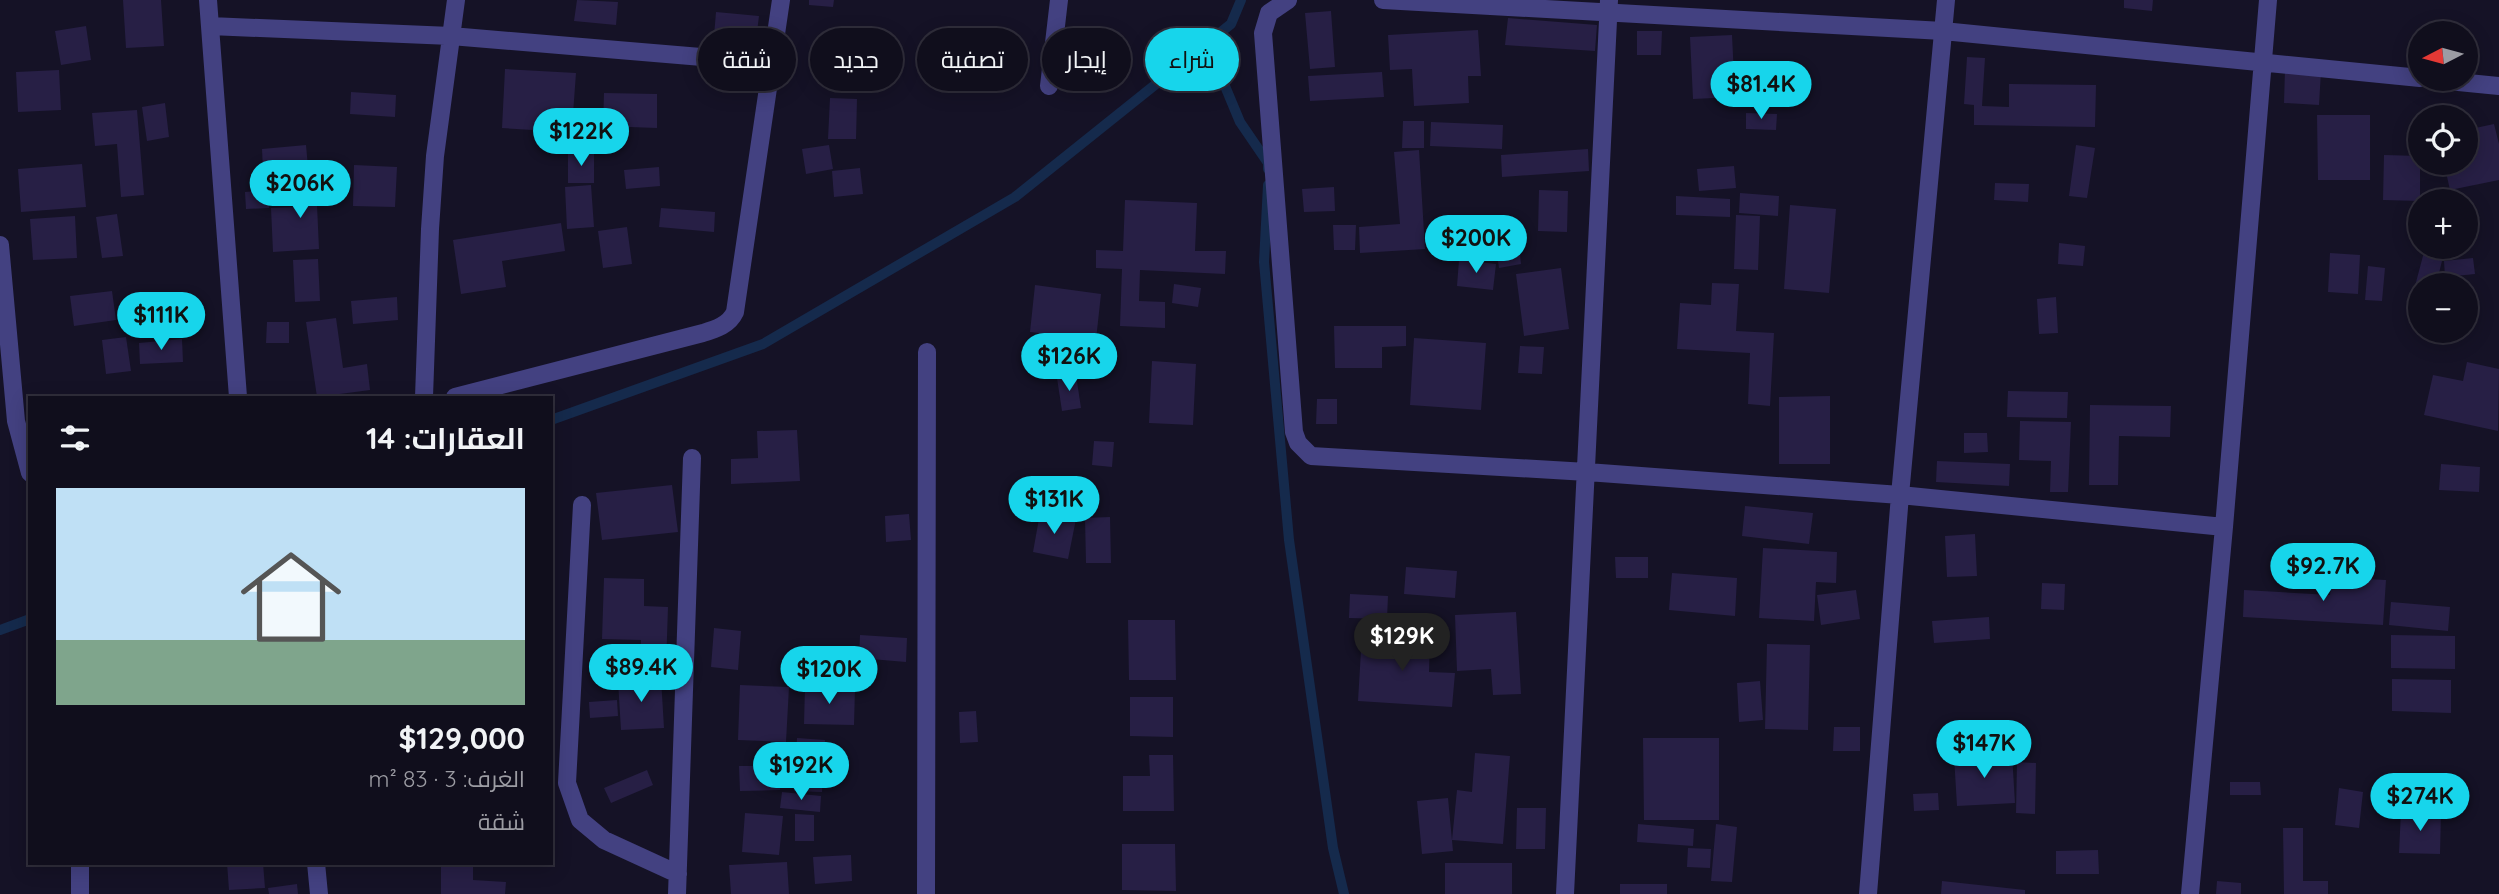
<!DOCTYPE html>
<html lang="ar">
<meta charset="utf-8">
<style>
body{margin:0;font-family:Quicksand,Cairo,sans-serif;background:#191725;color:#f1f3f6;direction:rtl;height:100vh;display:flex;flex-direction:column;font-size:26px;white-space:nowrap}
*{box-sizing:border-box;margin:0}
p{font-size:23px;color:#9c9ca3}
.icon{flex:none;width:38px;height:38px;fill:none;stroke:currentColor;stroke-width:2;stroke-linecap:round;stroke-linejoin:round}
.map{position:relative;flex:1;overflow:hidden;direction:ltr}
.sheet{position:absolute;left:28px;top:396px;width:525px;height:469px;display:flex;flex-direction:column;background:#100e1c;border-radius:0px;box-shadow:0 4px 18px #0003,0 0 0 2px #302e3b;direction:rtl}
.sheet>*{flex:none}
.hud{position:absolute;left:574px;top:28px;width:665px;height:63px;direction:rtl;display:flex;gap:14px}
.needle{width:46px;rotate:264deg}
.fabs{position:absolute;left:2408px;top:21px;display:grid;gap:14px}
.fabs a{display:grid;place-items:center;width:70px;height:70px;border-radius:50%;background:#100e1c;box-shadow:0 4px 18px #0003,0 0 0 2px #302e3b;font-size:35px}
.price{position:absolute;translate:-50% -60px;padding:0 16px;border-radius:24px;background:#17d5eb;color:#111;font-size:23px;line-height:46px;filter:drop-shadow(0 2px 4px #0008)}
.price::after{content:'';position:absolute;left:50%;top:42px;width:21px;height:16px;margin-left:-10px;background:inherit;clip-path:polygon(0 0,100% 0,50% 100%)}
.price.selected{background:#222;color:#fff}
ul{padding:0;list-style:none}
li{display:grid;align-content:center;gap:14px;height:371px;padding:0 28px}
li span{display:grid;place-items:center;height:217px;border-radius:0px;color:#555}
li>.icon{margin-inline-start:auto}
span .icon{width:126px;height:126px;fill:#fffc;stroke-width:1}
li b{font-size:30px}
h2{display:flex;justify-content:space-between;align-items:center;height:84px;padding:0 28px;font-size:30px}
.chip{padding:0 24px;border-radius:32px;background:#100e1c;box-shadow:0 4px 18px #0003,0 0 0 2px #302e3b;font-size:24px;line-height:63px}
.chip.selected{background:#17d5eb;color:#111}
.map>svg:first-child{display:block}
</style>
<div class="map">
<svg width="2499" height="894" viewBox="0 0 2499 894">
<rect width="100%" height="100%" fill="#151226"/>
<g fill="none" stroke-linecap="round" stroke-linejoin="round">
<path stroke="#152a4c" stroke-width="10" d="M1207 43 1240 122 1268 163V169
M1268 185 1264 262 1289 540 1333 848 1344 894
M551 420 763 344 1015 197 1231 24 1241 0
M0 630 30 619"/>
</g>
<path fill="#271f45" d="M123 0H161L164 46 126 48Z
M577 0 618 2 616 25 574 21Z
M809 0H834L833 7 809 5Z
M2124 0H2153L2152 11 2124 8Z
M1331 11 1335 67 1310 69 1305 13Z
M716 12 759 16 756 40 714 36Z
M1508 18 1597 25 1595 51 1505 45Z
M86 26 91 60 61 65 55 31Z
M1478 30 1481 76H1468L1469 103 1414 106 1412 69 1390 70 1388 35Z
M1637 31H1662L1661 55H1637Z
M1732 35 1735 97 1693 99 1690 37Z
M1967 57 1985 58 1982 106 2009 107V84L2096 85 2095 127 1974 125V105L1964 104Z
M505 69 576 73 573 114 551 113 549 131 502 128Z
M2285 69 2321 71 2319 105 2284 103Z
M59 70 61 110 18 112 16 72Z
M1382 72 1384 97 1310 101 1308 76Z
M351 92 396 95 395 117 350 114Z
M604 93 657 94V128L603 126Z
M830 98 857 99 856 139H828Z
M165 103 169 137 147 141 142 107Z
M137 110 144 195 121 197 117 144 95 146 92 113Z
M1746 113 1777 114 1776 130 1746 129Z
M2317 115H2370V180H2318Z
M1403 121H1424V148H1402Z
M1431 122 1503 125 1502 149 1430 146Z
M2494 124 2499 144V180L2450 190 2444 163H2466V130Z
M306 145 308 167 263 170 262 149Z
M829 145 833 169 806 174 802 149Z
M2076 145 2095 148 2087 198 2069 196Z
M1588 149 1589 171 1502 177 1501 155Z
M1419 150 1425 249 1360 253 1359 227 1400 224 1394 152Z
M568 153 594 154V183H568Z
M2384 155 2420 156V201L2383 200Z
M82 164 86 207 21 212 18 169Z
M354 165 397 167 395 207 353 206Z
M1734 166 1736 188 1699 191 1697 169Z
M659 167 660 186 626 189 624 170Z
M860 168 863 194 834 197 832 171Z
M1995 183 2029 184 2028 202 1994 200Z
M334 184 335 203 305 205H317L319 249 273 252 271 208 297 207 295 187Z
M591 185 594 227 567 229 565 187Z
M1334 187 1335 211 1304 212 1302 189Z
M268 190 269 208 246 209 245 192Z
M1539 190 1568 191 1567 232 1538 231Z
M1740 193 1779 196 1778 216 1739 213Z
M1676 196 1730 199V217L1676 215Z
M1125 200 1197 203 1195 251H1226L1225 274 1140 270 1139 301 1165 302V328L1120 326 1122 269 1096 268V250L1123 251Z
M1790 205 1836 209 1829 293 1784 289Z
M661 208 715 212 714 232 659 227Z
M117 214 123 256 102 258 96 217Z
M1736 215 1760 216 1758 270 1734 269Z
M75 216 77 258 33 260 30 219Z
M561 223 565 251 502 261 506 287 461 294 453 240Z
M1333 225H1356L1355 250H1334Z
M627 227 632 264 603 268 598 231Z
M2059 243 2085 246 2083 266 2058 264Z
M1519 245 1521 264 1499 268 1496 248Z
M2424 252 2443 257 2436 285H2420V308L2410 305Z
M2330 253 2360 255 2358 294 2328 292Z
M2473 258 2475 274 2445 277 2444 261Z
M318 259 320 301 295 302 293 260Z
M1459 260 1496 264 1493 290 1457 286Z
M2368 266 2385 268 2382 301 2365 300Z
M1561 268 1569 329 1524 336 1516 274Z
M1712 283 1739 284 1736 331 1774 333 1770 406 1748 404 1750 353 1677 349 1680 303 1711 305Z
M1174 284 1201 288 1198 307 1172 303Z
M1035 285 1101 294 1094 358 1053 354 1056 335 1030 332Z
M112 291 116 320 74 326 70 296Z
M397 297 398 320 353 324 351 301Z
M2056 297 2058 333 2039 334 2037 299Z
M336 318 343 368 367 364 370 390 317 397 306 322Z
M267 322H289V343H266Z
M1334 326H1406V346L1382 347V368H1335Z
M126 337 131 371 106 374 102 340Z
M1414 338 1486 343 1481 410 1410 405Z
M182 339 183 362 140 364 139 343Z
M1520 346 1544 347 1542 374 1518 373Z
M1152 361 1196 364 1193 425 1149 423Z
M2467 362 2499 369 2498 431 2424 415 2433 375 2463 381Z
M1076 375 1081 408 1062 411 1057 378Z
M2008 391 2068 392 2067 418 2007 417Z
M1830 396V464H1779V397Z
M1317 399H1337V424H1316Z
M2090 405 2171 406 2170 437 2119 436 2118 485H2089Z
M2020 421 2071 422 2068 492H2050L2051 461 2019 460Z
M797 430 800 481 731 484V459L758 458 757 431Z
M1964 433H1987L1988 452 1964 453Z
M1094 441 1114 442 1112 467 1092 465Z
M1937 461 2010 464 2009 486 1936 482Z
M2441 464 2480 467 2479 492 2439 490Z
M672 485 678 532 602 540 596 493Z
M1745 506 1813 513 1809 544 1742 536Z
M1040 513 1076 519 1068 559 1033 552Z
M909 514 911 540 886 542 885 516Z
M1110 517 1111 563H1086L1085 518Z
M1975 534 1977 576 1947 577 1945 536Z
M1763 548 1837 552 1836 583 1816 582 1814 621 1759 618Z
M1615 557H1648V578H1616Z
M1406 567 1457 571 1455 598 1404 594Z
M1672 573 1737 578 1735 616 1669 610Z
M2332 577 2386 580 2383 625 2243 617 2244 590 2330 595Z
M604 578 644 579V606L668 607 666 667 640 666 641 640 602 639Z
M2042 583 2065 584 2064 610 2041 609Z
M1856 590 1860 619 1821 625 1817 595Z
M1350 594 1388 596 1387 619 1349 618Z
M2391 602 2450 607 2448 631 2389 625Z
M1516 612 1521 694 1493 695 1491 669 1457 671 1455 615Z
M1989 617 1990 639 1934 643 1932 621Z
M1128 620H1175L1176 680H1129Z
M714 628 741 631 738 670 711 667Z
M1362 634 1430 638 1429 672 1455 673 1452 707 1358 701Z
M860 635 907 638 906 662 859 658Z
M2391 635 2455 636V669L2391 668Z
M1767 644 1810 645 1808 730 1765 729Z
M661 678 664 728 621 730 618 681Z
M2392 679 2451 680V713L2392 711Z
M1760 681 1763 720 1739 722 1737 683Z
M740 685 789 687 786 742 738 740Z
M805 686 855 688 854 725 804 724Z
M1130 697H1173V737L1130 736Z
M617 700 618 716 590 718 589 702Z
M976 711 978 742 960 743 959 712Z
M1834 727H1860V751H1833Z
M797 738 825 740 822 792 794 791Z
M1643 738H1719V820H1644Z
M1475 753 1510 756 1503 844 1452 840 1457 790 1472 792Z
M2012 754 2015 803 1957 806 1954 756Z
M1149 755H1173L1174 811H1123V776H1150Z
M2017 762 2036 763 2035 814 2016 813Z
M739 766H780V790L740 791Z
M647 770 653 785 611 803 604 788Z
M2230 782H2260L2261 795H2230Z
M2339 788 2363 792 2359 828 2335 825Z
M782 792 821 796 820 812 780 808Z
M1938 793 1939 810 1914 811 1913 794Z
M1448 798 1453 851 1422 854 1417 801Z
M1517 808H1546L1545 849H1516Z
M2401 811 2441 813 2440 854 2399 853Z
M745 813 783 816 779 855 742 852Z
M795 814 814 815V841H795Z
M1638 824 1694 829 1693 846 1637 842Z
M1716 824 1737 827 1732 882 1711 881Z
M2283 828H2303V881H2328V894H2284Z
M1122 844H1175L1176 891 1122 890Z
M1688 848 1711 849 1710 868 1687 867Z
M2098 850 2099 874H2056V851Z
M851 855 852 881 815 884 813 857Z
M787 862 789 894H731L729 865Z
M227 863H263L265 888 229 890Z
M441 863H473V880L506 882 505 894H441Z
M1445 863H1512V894H1445Z
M1942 881 2025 890V894H1941Z
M2217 881 2241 883V894H2216Z
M297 884 298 894H269L268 888Z
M1620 884H1667V894H1620Z"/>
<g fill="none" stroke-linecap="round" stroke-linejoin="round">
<path stroke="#434181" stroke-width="18" d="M208 0 238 397
M1288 0 1269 13 1263 33 1294 432 1298 443 1311 456 1587 472 1900 495 2224 527
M1383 0 1943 31 2420 78
M210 26 451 36 772 63
M2428 79 2499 86
M1049 86 1059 0
M0 245 16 421 30 473
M424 397 430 229 435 156 456 0
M455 397 703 333C716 329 729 325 735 312L781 0
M582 505 567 783 580 820 604 840 678 874
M80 863V894
M316 863 319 894
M677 894 692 458
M926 894 927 352
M1565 894 1609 0
M1868 894 1900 495 1946 0
M2190 894 2224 527 2268 0"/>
</g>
</svg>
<div class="fabs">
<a><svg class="needle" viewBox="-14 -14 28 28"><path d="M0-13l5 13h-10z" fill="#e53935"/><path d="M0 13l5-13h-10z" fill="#9c9ca3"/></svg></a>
<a><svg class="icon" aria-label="locate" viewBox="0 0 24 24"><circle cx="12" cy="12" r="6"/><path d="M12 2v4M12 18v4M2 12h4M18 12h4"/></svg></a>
<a>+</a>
<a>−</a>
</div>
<b class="price" style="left:1761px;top:121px">$81.4K</b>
<b class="price" style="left:581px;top:168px">$122K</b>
<b class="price" style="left:300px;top:220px">$206K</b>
<b class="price" style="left:1476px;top:275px">$200K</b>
<b class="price" style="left:161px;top:352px">$111K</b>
<b class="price" style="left:1069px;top:393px">$126K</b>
<b class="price" style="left:1054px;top:536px">$131K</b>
<b class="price" style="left:2323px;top:603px">$92.7K</b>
<b class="price selected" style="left:1402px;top:673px">$129K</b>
<b class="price" style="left:641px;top:704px">$89.4K</b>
<b class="price" style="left:829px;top:706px">$120K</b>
<b class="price" style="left:1984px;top:780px">$147K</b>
<b class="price" style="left:801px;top:802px">$192K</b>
<b class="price" style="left:2420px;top:833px">$274K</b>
<div class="hud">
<a class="chip selected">شراء</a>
<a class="chip">إيجار</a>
<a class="chip">تصفية</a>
<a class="chip">جديد</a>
<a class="chip">شقة</a>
</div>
<section class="sheet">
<h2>العقارات: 14<svg class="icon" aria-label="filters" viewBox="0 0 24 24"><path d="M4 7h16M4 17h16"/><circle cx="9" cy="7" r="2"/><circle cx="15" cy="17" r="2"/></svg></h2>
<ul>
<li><span style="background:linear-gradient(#bfe0f5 70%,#7fa58c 0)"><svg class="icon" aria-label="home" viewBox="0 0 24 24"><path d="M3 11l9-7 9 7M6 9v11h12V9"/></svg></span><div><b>$129,000</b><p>الغرف: 3 · 83 m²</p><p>شقة</p></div></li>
</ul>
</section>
</div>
